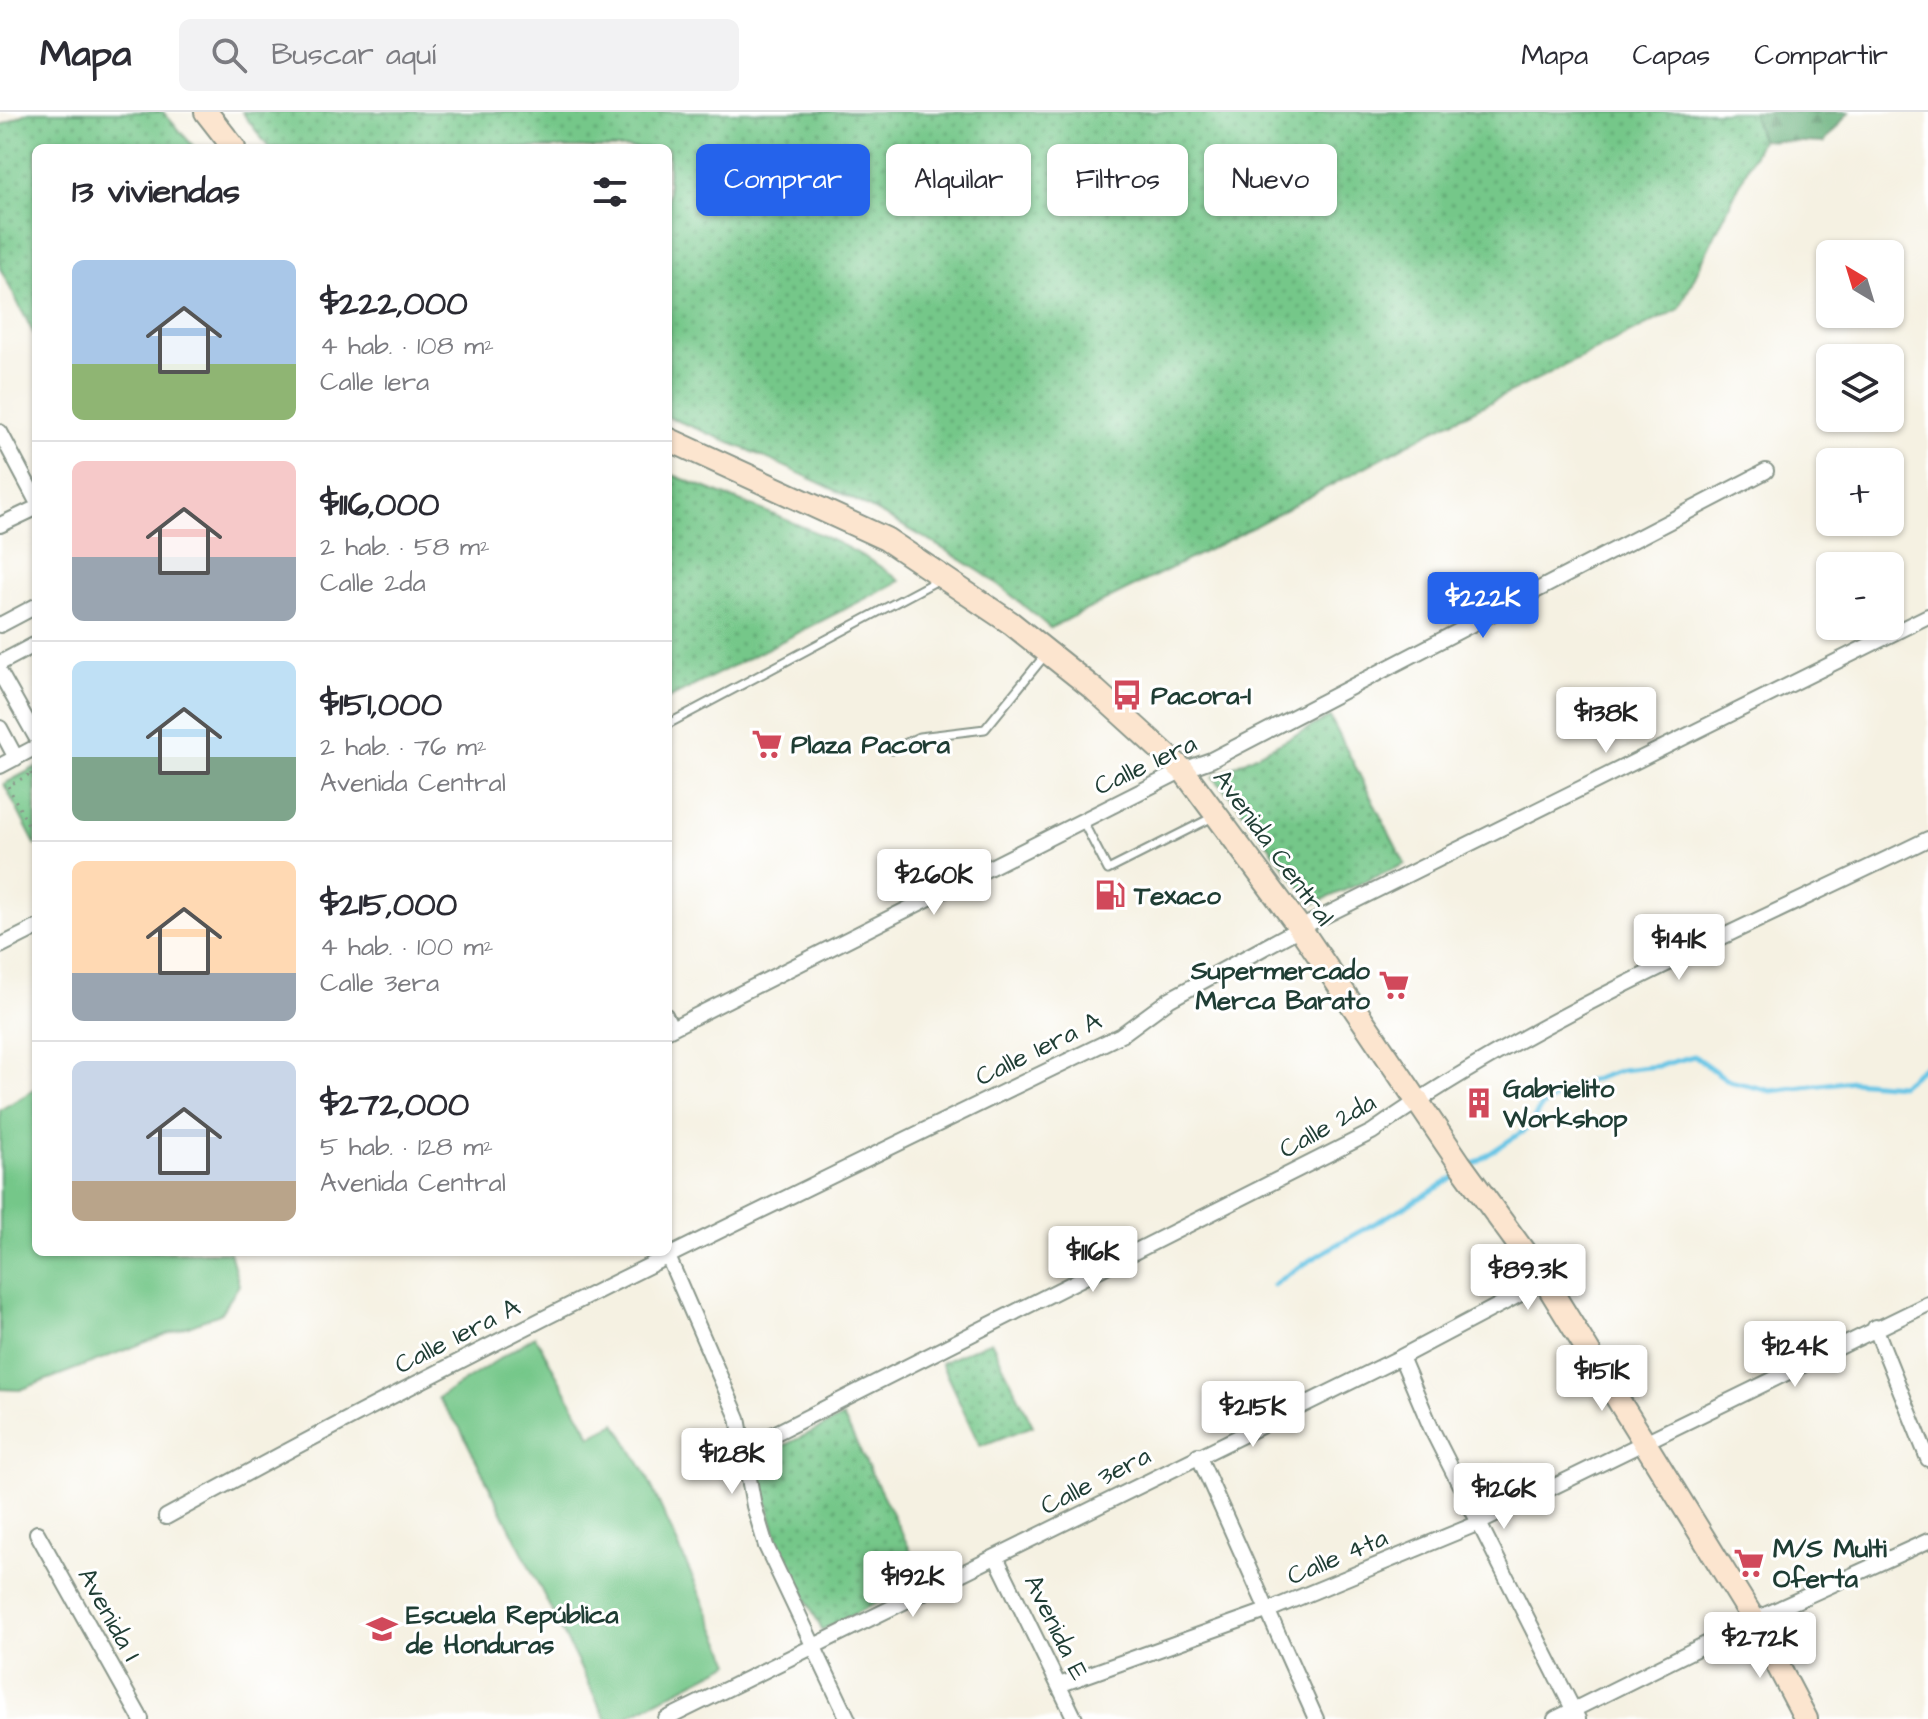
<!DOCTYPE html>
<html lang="es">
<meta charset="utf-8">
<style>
body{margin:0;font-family:"Architects Daughter",sans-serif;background:#f2f2f3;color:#2b2b33;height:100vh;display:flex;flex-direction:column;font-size:30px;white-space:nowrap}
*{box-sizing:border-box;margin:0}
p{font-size:26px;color:#7c7c81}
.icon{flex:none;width:44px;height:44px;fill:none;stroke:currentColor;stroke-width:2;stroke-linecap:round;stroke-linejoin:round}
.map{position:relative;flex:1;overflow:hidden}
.drawer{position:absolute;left:32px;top:32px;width:640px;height:1112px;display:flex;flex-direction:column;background:#fff;border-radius:12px;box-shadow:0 2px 6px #0004}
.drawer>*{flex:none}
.guide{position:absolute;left:696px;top:32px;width:760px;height:72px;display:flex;gap:16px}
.needle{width:52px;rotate:322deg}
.buttons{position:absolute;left:1816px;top:128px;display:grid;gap:16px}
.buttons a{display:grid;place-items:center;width:88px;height:88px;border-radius:12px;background:#fff;box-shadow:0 2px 6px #0004;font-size:40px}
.price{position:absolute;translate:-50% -68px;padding:0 18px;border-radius:8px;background:#fff;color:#222;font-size:26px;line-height:52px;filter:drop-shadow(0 2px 4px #0008)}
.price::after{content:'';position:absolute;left:50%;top:48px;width:24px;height:18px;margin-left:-12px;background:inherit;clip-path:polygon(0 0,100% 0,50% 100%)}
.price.active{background:#2563eb;color:#fff}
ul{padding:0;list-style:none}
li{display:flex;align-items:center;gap:24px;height:200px;padding:0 40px}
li+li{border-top:2px solid #e1e1e2}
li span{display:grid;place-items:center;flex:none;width:224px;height:160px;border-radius:12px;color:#555}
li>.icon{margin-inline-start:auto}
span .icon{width:96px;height:96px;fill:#fffc;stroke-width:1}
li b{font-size:34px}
h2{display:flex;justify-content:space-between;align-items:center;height:96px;padding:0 40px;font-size:34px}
.pill{padding:0 28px;border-radius:12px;background:#fff;box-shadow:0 2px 6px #0004;font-size:28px;line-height:72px}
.pill.active{background:#2563eb;color:#fff}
header{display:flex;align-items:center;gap:48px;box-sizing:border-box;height:112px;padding:0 40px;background:#fff;border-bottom:2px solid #e1e1e2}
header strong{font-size:38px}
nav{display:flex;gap:44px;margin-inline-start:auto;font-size:28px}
.search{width:560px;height:72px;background:#f2f2f3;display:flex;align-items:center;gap:20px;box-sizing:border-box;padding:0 28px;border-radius:12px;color:#7c7c81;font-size:30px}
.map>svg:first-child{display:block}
</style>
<header>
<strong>Mapa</strong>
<div class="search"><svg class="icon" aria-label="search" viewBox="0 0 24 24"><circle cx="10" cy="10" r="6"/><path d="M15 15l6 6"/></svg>Buscar aquí</div>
<nav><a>Mapa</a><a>Capas</a><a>Compartir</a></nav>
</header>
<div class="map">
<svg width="1928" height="1607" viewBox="0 0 1928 1607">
<defs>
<pattern id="grass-dots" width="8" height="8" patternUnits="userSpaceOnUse" patternTransform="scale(2)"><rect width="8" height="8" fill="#75c789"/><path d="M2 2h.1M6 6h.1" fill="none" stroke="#5fa371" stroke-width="1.8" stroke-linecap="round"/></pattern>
<pattern id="forest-firs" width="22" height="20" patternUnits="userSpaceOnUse" patternTransform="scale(2)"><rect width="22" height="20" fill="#60ac75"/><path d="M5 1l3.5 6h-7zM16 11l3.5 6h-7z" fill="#4f8d61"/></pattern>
</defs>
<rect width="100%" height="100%" fill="#fff"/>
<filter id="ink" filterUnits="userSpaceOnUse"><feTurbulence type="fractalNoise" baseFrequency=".0125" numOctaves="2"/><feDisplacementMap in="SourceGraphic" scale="16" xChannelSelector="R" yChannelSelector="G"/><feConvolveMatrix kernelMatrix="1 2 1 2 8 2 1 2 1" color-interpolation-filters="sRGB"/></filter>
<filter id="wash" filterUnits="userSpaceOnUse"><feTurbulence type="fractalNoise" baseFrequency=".006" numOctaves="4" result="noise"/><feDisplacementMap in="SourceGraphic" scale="32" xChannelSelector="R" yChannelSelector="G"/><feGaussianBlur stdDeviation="1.8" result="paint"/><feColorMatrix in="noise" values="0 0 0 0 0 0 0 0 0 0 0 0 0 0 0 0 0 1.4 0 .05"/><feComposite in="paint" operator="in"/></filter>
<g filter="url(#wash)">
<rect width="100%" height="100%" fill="#f5f1e2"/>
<path fill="url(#grass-dots)" stroke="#4a825e" stroke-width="2" d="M29 0H163L195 36H36V226L0 156V14Z
M242 0H1752L1761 28 1679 197 1430 320 1238 423 1050 516C1027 497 1004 475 979 459 881 396 776 348 668 305V36H269Z
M668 361C733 388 849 426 900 469L668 587Z
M1330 605 1405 752 1313 792 1234 688 1213 665Z
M991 1229 1033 1314 980 1334 941 1251Z
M843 1305 925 1467 822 1518 780 1435 758 1359 768 1341Z"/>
<path fill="url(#forest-firs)" stroke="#407454" stroke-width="2" d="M1752 0H1849L1824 31 1761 28Z"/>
<path fill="#75c789" stroke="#4a825e" stroke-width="2" d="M36 655V734L4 672Z
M36 977V1140H230L239 1173 220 1202 20 1278 0 1277V998Z
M535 1224 591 1324 616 1311 646 1362 731 1551 622 1607H606L460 1316 438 1286Z"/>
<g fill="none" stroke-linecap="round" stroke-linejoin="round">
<path stroke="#66c5e5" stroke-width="5" d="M1469 1055 1528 1016 1541 995 1577 973 1621 958 1658 954 1694 944 1729 969 1771 979 1852 969 1900 973 1928 951
M1273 1173C1333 1130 1400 1101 1461 1061"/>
</g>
</g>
<g filter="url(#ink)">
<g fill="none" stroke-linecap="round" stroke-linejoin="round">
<g stroke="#8a978b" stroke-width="11">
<path id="lane" d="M668 612 938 468
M892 638 919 625 985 617 1046 542
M1082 708 1108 758 1213 705
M668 901 675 915"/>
</g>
<g stroke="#8a978b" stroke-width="18">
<path id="street" d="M0 320 36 388
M0 413 36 396
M0 513 36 494
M0 551 36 532
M0 561 36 625
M0 616 16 646
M0 654 36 635
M0 834 36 816
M668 918 1183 658 1211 648 1766 359
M666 1140 738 1306 754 1394 766 1434 848 1607
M1875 1215 1928 1347
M1401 1245 1432 1318 1578 1607
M746 1336 1372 1020C1539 902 1744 817 1928 727
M1198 1343 1316 1607
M166 1405C478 1233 800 1079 1121 923L1170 887 1300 816 1928 504
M37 1421 141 1607
M996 1445 1075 1607
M1059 1573 1269 1498 1479 1411 1928 1192
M666 1607 1401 1245 1545 1169
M1555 1607 1754 1508 1928 1429"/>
</g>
<g stroke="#8a978b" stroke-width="26">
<path id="secondary" d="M206 0 234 36
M668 327 886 427 1011 511 1095 578 1183 658 1300 816 1460 1052 1545 1169 1754 1508 1806 1607"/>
</g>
<path stroke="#8a978b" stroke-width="3" stroke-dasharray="2 6" stroke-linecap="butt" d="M36 659 8 674 36 728
M31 661 36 671
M36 684 32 686 36 693"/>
<use href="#lane" stroke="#fff" stroke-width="7"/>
<use href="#street" stroke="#fff" stroke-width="14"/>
<use href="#secondary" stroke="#fce5cf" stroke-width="22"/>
</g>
</g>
<defs>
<g id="bus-bare" transform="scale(2.4)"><path d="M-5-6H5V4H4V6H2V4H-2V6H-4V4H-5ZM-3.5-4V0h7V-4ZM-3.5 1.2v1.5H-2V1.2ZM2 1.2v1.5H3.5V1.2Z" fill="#d1495b" stroke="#fff" stroke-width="2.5" paint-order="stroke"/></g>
<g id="supermarket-bare" transform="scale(2.4)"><path d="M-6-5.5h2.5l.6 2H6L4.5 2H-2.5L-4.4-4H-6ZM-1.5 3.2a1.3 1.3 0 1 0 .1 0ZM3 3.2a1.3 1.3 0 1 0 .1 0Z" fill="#d1495b" stroke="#fff" stroke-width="2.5" paint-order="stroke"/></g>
<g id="fuel-bare" transform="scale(2.4)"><path d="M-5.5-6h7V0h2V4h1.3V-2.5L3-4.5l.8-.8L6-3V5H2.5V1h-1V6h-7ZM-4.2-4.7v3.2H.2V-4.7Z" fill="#d1495b" stroke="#fff" stroke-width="2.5" paint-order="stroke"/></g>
<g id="building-bare" transform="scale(2.4)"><path d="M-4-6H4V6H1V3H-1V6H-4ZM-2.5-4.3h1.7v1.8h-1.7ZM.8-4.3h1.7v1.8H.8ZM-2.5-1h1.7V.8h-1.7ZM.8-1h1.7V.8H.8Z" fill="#d1495b" stroke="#fff" stroke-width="2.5" paint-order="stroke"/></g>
<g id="school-bare" transform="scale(2.4)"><path d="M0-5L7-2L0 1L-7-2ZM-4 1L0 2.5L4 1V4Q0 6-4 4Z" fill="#d1495b" stroke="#fff" stroke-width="2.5" paint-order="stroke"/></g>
</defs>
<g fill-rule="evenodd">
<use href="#bus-bare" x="1127" y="583"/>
<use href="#supermarket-bare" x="767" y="632"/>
<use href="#fuel-bare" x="1110" y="783"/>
<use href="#supermarket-bare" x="1394" y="873"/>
<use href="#building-bare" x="1479" y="991"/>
<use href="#supermarket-bare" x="1749" y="1451"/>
<use href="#school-bare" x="382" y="1517"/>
</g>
<g text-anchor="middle" stroke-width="6" stroke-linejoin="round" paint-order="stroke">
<g font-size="26" font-weight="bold" fill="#1f3d34" stroke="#fff" text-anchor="start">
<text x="1151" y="592">Pacora-I</text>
<text x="791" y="641">Plaza Pacora</text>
<text x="1134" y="792">Texaco</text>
<text x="1370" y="867" text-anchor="end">Supermercado<tspan x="1370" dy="30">Merca Barato</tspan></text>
<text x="1503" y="985">Gabrielito<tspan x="1503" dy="30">Workshop</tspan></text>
<text x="1773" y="1445">M/S Multi<tspan x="1773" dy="30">Oferta</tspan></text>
<text x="406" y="1511">Escuela República<tspan x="406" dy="30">de Honduras</tspan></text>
</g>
<g font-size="26" fill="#1f3d34" stroke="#fff">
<text transform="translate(1145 652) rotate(-25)" y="9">Calle 1era</text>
<text transform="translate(1274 735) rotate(54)" y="9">Avenida Central</text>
<text transform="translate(1038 936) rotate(-26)" y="9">Calle 1era A</text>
<text transform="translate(1327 1013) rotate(-29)" y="9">Calle 2da</text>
<text transform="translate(457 1223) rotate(-27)" y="9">Calle 1era A</text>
<text transform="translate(1095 1368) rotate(-27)" y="9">Calle 3era</text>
<text transform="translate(1337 1444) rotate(-23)" y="9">Calle 4ta</text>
<text transform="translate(110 1502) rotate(61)" y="9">Avenida I</text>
<text transform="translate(1057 1515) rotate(64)" y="9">Avenida E</text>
</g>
</g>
</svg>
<div class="buttons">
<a><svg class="needle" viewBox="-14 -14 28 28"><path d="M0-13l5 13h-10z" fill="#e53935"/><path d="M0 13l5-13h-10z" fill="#7c7c81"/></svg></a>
<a><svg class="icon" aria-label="layers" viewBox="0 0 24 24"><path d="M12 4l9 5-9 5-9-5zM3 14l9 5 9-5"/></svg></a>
<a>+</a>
<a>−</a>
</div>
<b class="price active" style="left:1483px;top:528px">$222K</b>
<b class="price" style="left:1606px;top:643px">$138K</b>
<b class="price" style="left:934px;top:805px">$260K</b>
<b class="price" style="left:1679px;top:870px">$141K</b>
<b class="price" style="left:1093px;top:1182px">$116K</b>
<b class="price" style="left:1528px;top:1200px">$89.3K</b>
<b class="price" style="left:1795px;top:1277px">$124K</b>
<b class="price" style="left:1602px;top:1301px">$151K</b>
<b class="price" style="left:1253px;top:1337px">$215K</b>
<b class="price" style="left:732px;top:1384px">$128K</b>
<b class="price" style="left:1504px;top:1419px">$126K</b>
<b class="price" style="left:913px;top:1507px">$192K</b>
<b class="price" style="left:1760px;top:1568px">$272K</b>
<div class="guide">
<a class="pill active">Comprar</a>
<a class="pill">Alquilar</a>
<a class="pill">Filtros</a>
<a class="pill">Nuevo</a>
</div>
<section class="drawer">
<h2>13 viviendas<svg class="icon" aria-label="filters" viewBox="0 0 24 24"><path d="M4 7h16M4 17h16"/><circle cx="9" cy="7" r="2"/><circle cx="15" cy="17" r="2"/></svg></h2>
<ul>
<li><span style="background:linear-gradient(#a9c7e8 65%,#8fb573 0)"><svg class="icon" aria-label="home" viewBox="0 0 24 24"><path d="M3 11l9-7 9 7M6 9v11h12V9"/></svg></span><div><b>$222,000</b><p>4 hab. · 108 m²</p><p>Calle 1era</p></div></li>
<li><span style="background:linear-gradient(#f6c9c9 60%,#9aa5b1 0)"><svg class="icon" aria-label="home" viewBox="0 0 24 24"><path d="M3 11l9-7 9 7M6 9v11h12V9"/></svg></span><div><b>$116,000</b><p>2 hab. · 58 m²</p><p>Calle 2da</p></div></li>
<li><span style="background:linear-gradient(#bfe0f5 60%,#7fa58c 0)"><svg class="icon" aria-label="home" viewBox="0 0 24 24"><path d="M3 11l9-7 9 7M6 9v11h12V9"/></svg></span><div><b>$151,000</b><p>2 hab. · 76 m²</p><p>Avenida Central</p></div></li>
<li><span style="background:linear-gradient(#ffd9b3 70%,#9aa5b1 0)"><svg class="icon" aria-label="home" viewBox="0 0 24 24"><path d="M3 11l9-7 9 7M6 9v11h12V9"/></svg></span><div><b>$215,000</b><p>4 hab. · 100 m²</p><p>Calle 3era</p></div></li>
<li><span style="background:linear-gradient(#c9d6e8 75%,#b9a48a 0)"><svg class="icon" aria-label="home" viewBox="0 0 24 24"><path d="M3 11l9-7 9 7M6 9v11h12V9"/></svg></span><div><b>$272,000</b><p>5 hab. · 128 m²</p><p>Avenida Central</p></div></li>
</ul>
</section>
</div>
